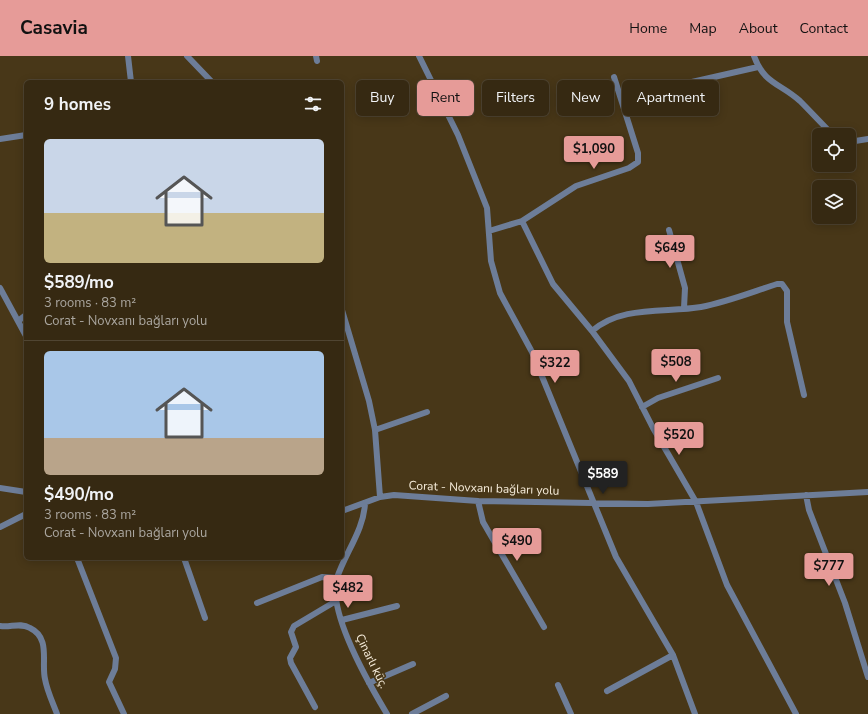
<!DOCTYPE html>
<meta charset="utf-8">
<style>
body{margin:0;font-family:"Nunito Sans",sans-serif;background:#3d311b;color:#f1f3f6;height:100vh;display:flex;flex-direction:column;font-size:15px;white-space:nowrap}
*{box-sizing:border-box;margin:0}
p{font-size:13px;color:#aaa69f}
.icon{flex:none;width:22px;height:22px;fill:none;stroke:currentColor;stroke-width:2;stroke-linecap:round;stroke-linejoin:round}
.map{position:relative;flex:1;overflow:hidden}
.panel{position:absolute;left:24px;top:24px;width:320px;height:480px;display:flex;flex-direction:column;background:#362912;border-radius:6px;box-shadow:0 2px 10px #0003,0 0 0 1px #504532}
.panel>*{flex:none}
.hud{position:absolute;left:356px;top:24px;width:380px;height:36px;display:flex;gap:8px}
.buttons{position:absolute;left:812px;top:72px;display:grid;gap:8px}
.buttons a{display:grid;place-items:center;width:44px;height:44px;border-radius:6px;background:#362912;box-shadow:0 2px 10px #0003,0 0 0 1px #504532;font-size:20px}
.price{position:absolute;translate:-50% -34px;padding:0 9px;border-radius:4px;background:#e69b98;color:#111;font-size:13px;line-height:26px;filter:drop-shadow(0 1px 2px #0008)}
.price::after{content:'';position:absolute;left:50%;top:24px;width:12px;height:9px;margin-left:-6px;background:inherit;clip-path:polygon(0 0,100% 0,50% 100%)}
.price.selected{background:#222;color:#fff}
ul{padding:0;list-style:none}
li{display:grid;align-content:center;gap:8px;height:212px;padding:0 20px}
li+li{border-top:1px solid #504532}
li span{display:grid;place-items:center;height:124px;border-radius:6px;color:#555}
li>.icon{margin-inline-start:auto}
span .icon{width:72px;height:72px;fill:#fffc;stroke-width:1}
li b{font-size:17px}
h2{display:flex;justify-content:space-between;align-items:center;height:48px;padding:0 20px;font-size:17px}
.pill{padding:0 14px;border-radius:6px;background:#362912;box-shadow:0 2px 10px #0003,0 0 0 1px #504532;font-size:14px;line-height:36px}
.pill.selected{background:#e69b98;color:#111}
header{display:flex;align-items:center;gap:24px;box-sizing:border-box;height:56px;padding:0 20px;background:#e69b98;color:#111}
header strong{font-size:19px}
nav{display:flex;gap:22px;margin-inline-start:auto;font-size:14px}
.map>svg:first-child{display:block}
</style>
<header>
<strong>Casavia</strong>
<nav><a>Home</a><a>Map</a><a>About</a><a>Contact</a></nav>
</header>
<div class="map">
<svg width="868" height="658" viewBox="0 0 868 658">
<rect width="100%" height="100%" fill="#483718"/>
<g fill="none" stroke-linecap="round" stroke-linejoin="round">
<path stroke="#6d7d98" stroke-width="6" d="M128 0 131 26
M187 0 212 26
M316 0 317 5
M419 0 458 79 487 152 491 205 500 237 532 296 616 501 673 599 695 658
M754 0C764 28 780 27 800 45 811 56 822 68 833 79
M639 38 758 11
M0 83 26 79
M849 86 868 83
M522 165 553 228 592 275 629 325 653 372 696 446 727 529 796 658
M669 174 685 232 684 252
M489 175 522 165 576 130 629 112 638 106V97L614 21
M0 232 26 280
M342 254 369 345 375 374 380 441
M18 265 26 259
M592 275C621 249 666 257 701 251 727 246 752 236 777 228H782L787 235V266L804 339
M642 351 658 342 718 322
M375 374 427 356
M0 432 26 436
M806 439 809 454 845 547 868 621
M478 445 483 466 544 571
M365 447C364 474 345 497 337 522 327 555 369 628 387 658
M342 455 380 441 394 439 478 445 648 448 868 436
M0 471 26 458
M77 502 116 602 115 613 109 626 124 658
M184 502 205 562
M257 547 322 521 337 522
M342 564 397 550
M0 570C10 572 20 566 30 572 51 582 41 606 45 623 47 635 53 647 57 658
M369 627 413 608
M558 629 571 658
M607 635 673 599
M315 651 291 607 290 602 296 591 291 576 294 570 336 545
M412 658 446 640"/>
</g>
<g text-anchor="middle" stroke-width="3.5" stroke-linejoin="round" paint-order="stroke">
<g font-size="12" fill="#f6ecda" stroke="#483718">
<text transform="translate(484 432) rotate(2)" y="4">Corat - Novxanı bağları yolu</text>
<text transform="translate(372 605) rotate(64)" y="4">Çinarlı küç.</text>
</g>
</g>
</svg>
<div class="buttons">
<a><svg class="icon" aria-label="locate" viewBox="0 0 24 24"><circle cx="12" cy="12" r="6"/><path d="M12 2v4M12 18v4M2 12h4M18 12h4"/></svg></a>
<a><svg class="icon" aria-label="layers" viewBox="0 0 24 24"><path d="M12 4l9 5-9 5-9-5zM3 14l9 5 9-5"/></svg></a>
</div>
<b class="price" style="left:594px;top:114px">$1,090</b>
<b class="price" style="left:670px;top:213px">$649</b>
<b class="price" style="left:676px;top:327px">$508</b>
<b class="price" style="left:555px;top:328px">$322</b>
<b class="price" style="left:679px;top:400px">$520</b>
<b class="price selected" style="left:603px;top:439px">$589</b>
<b class="price" style="left:517px;top:506px">$490</b>
<b class="price" style="left:829px;top:531px">$777</b>
<b class="price" style="left:348px;top:553px">$482</b>
<div class="hud">
<a class="pill">Buy</a>
<a class="pill selected">Rent</a>
<a class="pill">Filters</a>
<a class="pill">New</a>
<a class="pill">Apartment</a>
</div>
<section class="panel">
<h2>9 homes<svg class="icon" aria-label="filters" viewBox="0 0 24 24"><path d="M4 7h16M4 17h16"/><circle cx="9" cy="7" r="2"/><circle cx="15" cy="17" r="2"/></svg></h2>
<ul>
<li><span style="background:linear-gradient(#c9d6e8 60%,#c2b280 0)"><svg class="icon" aria-label="home" viewBox="0 0 24 24"><path d="M3 11l9-7 9 7M6 9v11h12V9"/></svg></span><div><b>$589/mo</b><p>3 rooms · 83 m²</p><p>Corat - Novxanı bağları yolu</p></div></li>
<li><span style="background:linear-gradient(#a9c7e8 70%,#b9a48a 0)"><svg class="icon" aria-label="home" viewBox="0 0 24 24"><path d="M3 11l9-7 9 7M6 9v11h12V9"/></svg></span><div><b>$490/mo</b><p>3 rooms · 83 m²</p><p>Corat - Novxanı bağları yolu</p></div></li>
</ul>
</section>
</div>
